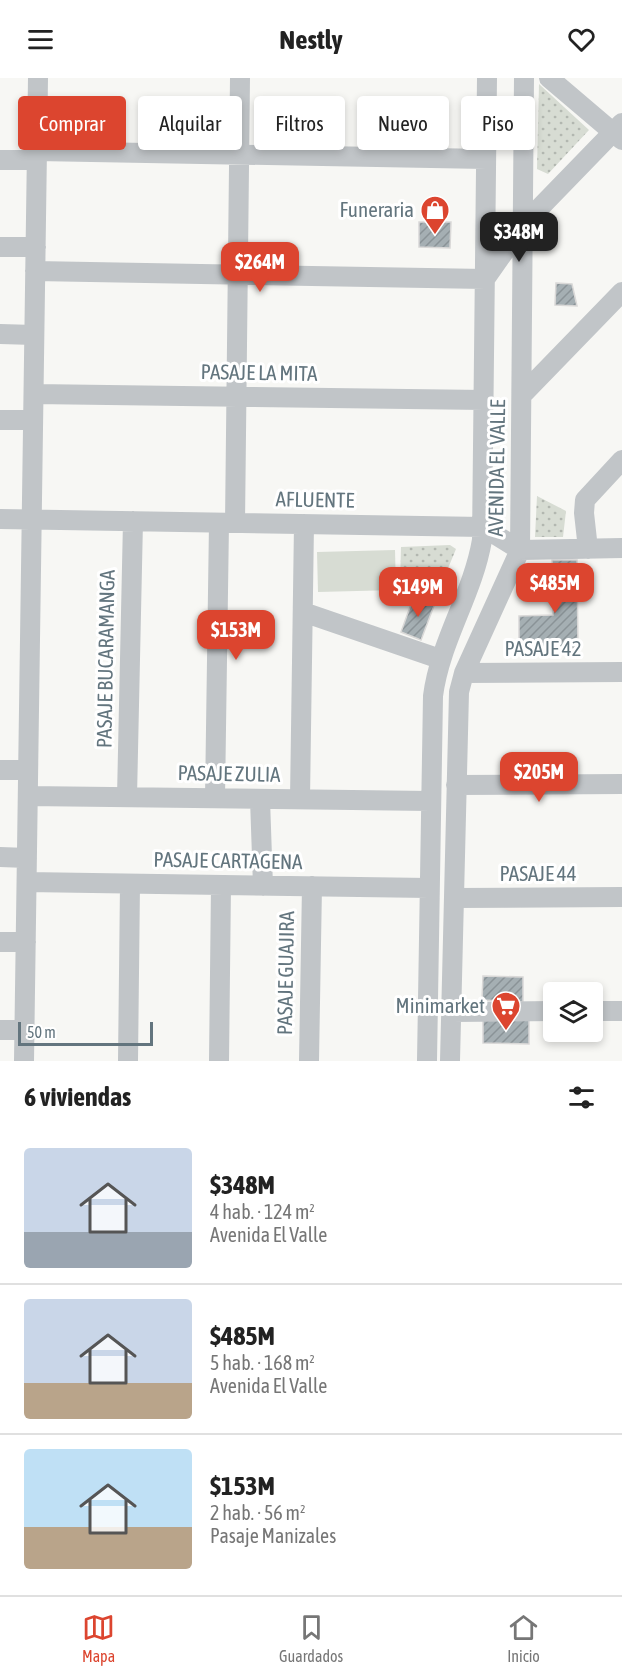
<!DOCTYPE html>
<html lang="es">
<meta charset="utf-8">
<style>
body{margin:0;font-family:"Asap Condensed",sans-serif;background:#f2f2f2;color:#222;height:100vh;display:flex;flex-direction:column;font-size:22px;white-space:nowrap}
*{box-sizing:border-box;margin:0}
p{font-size:20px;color:#767676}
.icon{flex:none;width:33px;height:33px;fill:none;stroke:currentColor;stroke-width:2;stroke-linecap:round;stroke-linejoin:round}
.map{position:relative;height:983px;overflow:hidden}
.side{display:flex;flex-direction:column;background:#fff;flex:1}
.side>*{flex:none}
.top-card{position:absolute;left:18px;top:18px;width:586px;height:54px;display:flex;gap:12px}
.fabs{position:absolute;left:543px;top:904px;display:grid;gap:12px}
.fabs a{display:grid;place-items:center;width:60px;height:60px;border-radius:6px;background:#fff;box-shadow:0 3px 9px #0003;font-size:30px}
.scale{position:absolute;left:18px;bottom:15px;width:135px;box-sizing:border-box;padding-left:6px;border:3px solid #63757e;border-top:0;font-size:16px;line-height:21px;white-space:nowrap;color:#63757e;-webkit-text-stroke:4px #fff;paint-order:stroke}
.price{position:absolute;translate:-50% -51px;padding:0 14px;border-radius:12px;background:#dc452f;color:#fff;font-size:20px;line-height:39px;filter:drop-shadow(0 2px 3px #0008)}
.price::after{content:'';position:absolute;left:50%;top:36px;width:18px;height:14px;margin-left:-9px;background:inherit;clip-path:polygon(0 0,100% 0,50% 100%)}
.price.active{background:#222;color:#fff}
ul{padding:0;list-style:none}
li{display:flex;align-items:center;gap:18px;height:150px;padding:0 24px}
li+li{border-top:2px solid #e0e0e0}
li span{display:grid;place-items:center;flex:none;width:168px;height:120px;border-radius:6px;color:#555}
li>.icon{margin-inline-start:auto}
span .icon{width:72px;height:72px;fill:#fffc;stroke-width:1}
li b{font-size:26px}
h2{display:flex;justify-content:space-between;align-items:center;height:72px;padding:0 24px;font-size:26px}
.chip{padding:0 21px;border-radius:6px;background:#fff;box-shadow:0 3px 9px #0003;font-size:21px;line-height:54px}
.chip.active{background:#dc452f;color:#fff}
header{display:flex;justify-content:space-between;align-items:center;height:78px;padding:0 24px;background:#fff;font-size:27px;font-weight:700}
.dock{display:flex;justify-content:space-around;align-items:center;height:84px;border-top:2px solid #e0e0e0;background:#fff;font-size:16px;color:#767676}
.dock a{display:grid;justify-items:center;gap:3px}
.dock .active{color:#dc452f}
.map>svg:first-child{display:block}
</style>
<header><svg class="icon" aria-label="menu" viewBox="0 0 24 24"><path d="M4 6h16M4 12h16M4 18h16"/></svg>Nestly<svg class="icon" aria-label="heart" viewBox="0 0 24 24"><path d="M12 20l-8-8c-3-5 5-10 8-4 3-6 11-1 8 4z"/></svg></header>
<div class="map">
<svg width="622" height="983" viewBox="0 0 622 983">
<defs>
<pattern id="grass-dots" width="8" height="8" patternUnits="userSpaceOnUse" patternTransform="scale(1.5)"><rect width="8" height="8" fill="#d7dcd3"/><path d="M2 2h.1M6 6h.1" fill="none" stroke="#b2b7b0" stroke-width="1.8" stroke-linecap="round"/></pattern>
<pattern id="building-hatch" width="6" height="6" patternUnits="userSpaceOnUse" patternTransform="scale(1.5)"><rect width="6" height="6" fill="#a5afb3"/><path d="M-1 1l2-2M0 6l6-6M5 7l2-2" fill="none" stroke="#8a9397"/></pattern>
</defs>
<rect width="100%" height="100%" fill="#f7f7f4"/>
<path fill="url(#grass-dots)" d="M539 6 589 52 548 96 537 91Z
M537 418 566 433 563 459H535Z
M450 467 456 471 437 517 400 507 401 469Z"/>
<path fill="#d7dcd3" d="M395 472 396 512 318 514 317 474Z"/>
<path fill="url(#building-hatch)" stroke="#d9d8d7" stroke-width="1.5" d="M419 144H451L450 170 419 169Z
M556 205 572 206 577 228 555 227Z
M552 482H577L578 570 519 571V538L553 537Z
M414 518 435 525 421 562 401 554Z
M483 898 523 899V924L482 922Z
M483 941 529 942V966L483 965Z"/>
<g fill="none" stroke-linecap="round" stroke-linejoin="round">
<path stroke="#c1c5c8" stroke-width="20" d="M549 0 622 62
M37 73 486 81
M0 82H37
M0 169H36
M35 193 485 201 523 147 622 45
M0 256 34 257
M34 316 484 322
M522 317 622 214
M0 342H33
M0 441 483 449 520 472 622 470
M235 445 240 0
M588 471 584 435 585 422 622 382
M303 534 440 581
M464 595 622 594
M0 692H28
M456 707 622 706
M28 718 430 723
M127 719 133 443
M215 720 219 445
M260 721 263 808
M300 721 304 446
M0 779 27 780
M27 804 429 810
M455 820 622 819
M0 864H26
M592 933H622
M452 934 554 933
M0 952H25
M24 983 38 0
M128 983 130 806
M219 983 221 807
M309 983 312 808
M427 983 433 618C440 563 473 516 482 462L487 0
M450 983 459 614 464 595 520 472 524 0"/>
</g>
<defs>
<g id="shop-pin" transform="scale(1.5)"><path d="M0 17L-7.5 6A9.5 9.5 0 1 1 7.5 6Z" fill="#dc452f" stroke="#fff"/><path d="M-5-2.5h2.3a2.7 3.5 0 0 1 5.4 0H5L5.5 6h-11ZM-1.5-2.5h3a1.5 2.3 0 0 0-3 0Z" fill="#fff"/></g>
<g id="supermarket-pin" transform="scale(1.5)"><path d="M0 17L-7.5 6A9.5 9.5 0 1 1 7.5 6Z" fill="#dc452f" stroke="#fff"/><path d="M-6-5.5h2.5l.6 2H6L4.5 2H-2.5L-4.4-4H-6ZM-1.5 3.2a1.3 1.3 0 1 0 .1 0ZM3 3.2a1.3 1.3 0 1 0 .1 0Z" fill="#fff"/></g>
</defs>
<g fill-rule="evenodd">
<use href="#shop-pin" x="435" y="132"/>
<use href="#supermarket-pin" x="506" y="928"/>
</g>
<g text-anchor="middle" stroke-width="6" stroke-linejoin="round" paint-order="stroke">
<g font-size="21" fill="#63757e" stroke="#fff" text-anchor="end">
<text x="414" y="139">Funeraria</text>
<text x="485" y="935">Minimarket</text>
</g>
<g font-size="21" fill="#63757e" stroke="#fff">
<text transform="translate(259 295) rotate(1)" y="7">PASAJE LA MITA</text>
<text transform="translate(497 390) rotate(-89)" y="7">AVENIDA EL VALLE</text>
<text transform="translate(315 422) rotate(1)" y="7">AFLUENTE</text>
<text x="543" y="578">PASAJE 42</text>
<text transform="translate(106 581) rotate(-89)" y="7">PASAJE BUCARAMANGA</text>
<text transform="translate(229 696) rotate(1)" y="7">PASAJE ZULIA</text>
<text transform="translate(228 783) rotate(1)" y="7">PASAJE CARTAGENA</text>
<text x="538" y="803">PASAJE 44</text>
<text transform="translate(286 895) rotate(-89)" y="7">PASAJE GUAJIRA</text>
</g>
</g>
</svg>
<div class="fabs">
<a><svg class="icon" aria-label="layers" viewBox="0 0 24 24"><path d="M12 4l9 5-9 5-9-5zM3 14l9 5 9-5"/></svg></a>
</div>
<div class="scale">50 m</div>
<b class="price active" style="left:519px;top:185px">$348M</b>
<b class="price" style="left:260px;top:215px">$264M</b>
<b class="price" style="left:555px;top:536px">$485M</b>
<b class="price" style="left:418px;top:540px">$149M</b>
<b class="price" style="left:236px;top:583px">$153M</b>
<b class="price" style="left:539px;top:725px">$205M</b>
<div class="top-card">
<a class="chip active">Comprar</a>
<a class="chip">Alquilar</a>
<a class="chip">Filtros</a>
<a class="chip">Nuevo</a>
<a class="chip">Piso</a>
</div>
</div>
<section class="side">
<h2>6 viviendas<svg class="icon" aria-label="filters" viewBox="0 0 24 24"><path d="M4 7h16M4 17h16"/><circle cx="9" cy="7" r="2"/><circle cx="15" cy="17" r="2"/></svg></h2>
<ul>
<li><span style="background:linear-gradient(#c9d6e8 70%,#9aa5b1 0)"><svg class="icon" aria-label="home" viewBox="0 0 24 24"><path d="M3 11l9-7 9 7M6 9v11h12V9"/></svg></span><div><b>$348M</b><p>4 hab. · 124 m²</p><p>Avenida El Valle</p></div></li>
<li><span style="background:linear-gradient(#c9d6e8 70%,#b9a48a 0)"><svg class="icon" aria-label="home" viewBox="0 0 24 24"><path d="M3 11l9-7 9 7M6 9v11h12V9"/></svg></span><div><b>$485M</b><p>5 hab. · 168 m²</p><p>Avenida El Valle</p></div></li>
<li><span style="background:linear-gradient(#bfe0f5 65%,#b9a48a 0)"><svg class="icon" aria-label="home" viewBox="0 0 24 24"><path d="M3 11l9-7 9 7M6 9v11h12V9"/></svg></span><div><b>$153M</b><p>2 hab. · 56 m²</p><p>Pasaje Manizales</p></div></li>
</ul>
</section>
<nav class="dock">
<a class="active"><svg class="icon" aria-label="map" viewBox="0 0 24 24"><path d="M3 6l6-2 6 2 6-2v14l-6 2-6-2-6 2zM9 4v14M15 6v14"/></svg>Mapa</a>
<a><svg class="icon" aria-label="saved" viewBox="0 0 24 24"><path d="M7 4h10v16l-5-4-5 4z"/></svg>Guardados</a>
<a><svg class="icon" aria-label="home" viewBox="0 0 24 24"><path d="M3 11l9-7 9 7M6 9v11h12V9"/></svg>Inicio</a>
</nav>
